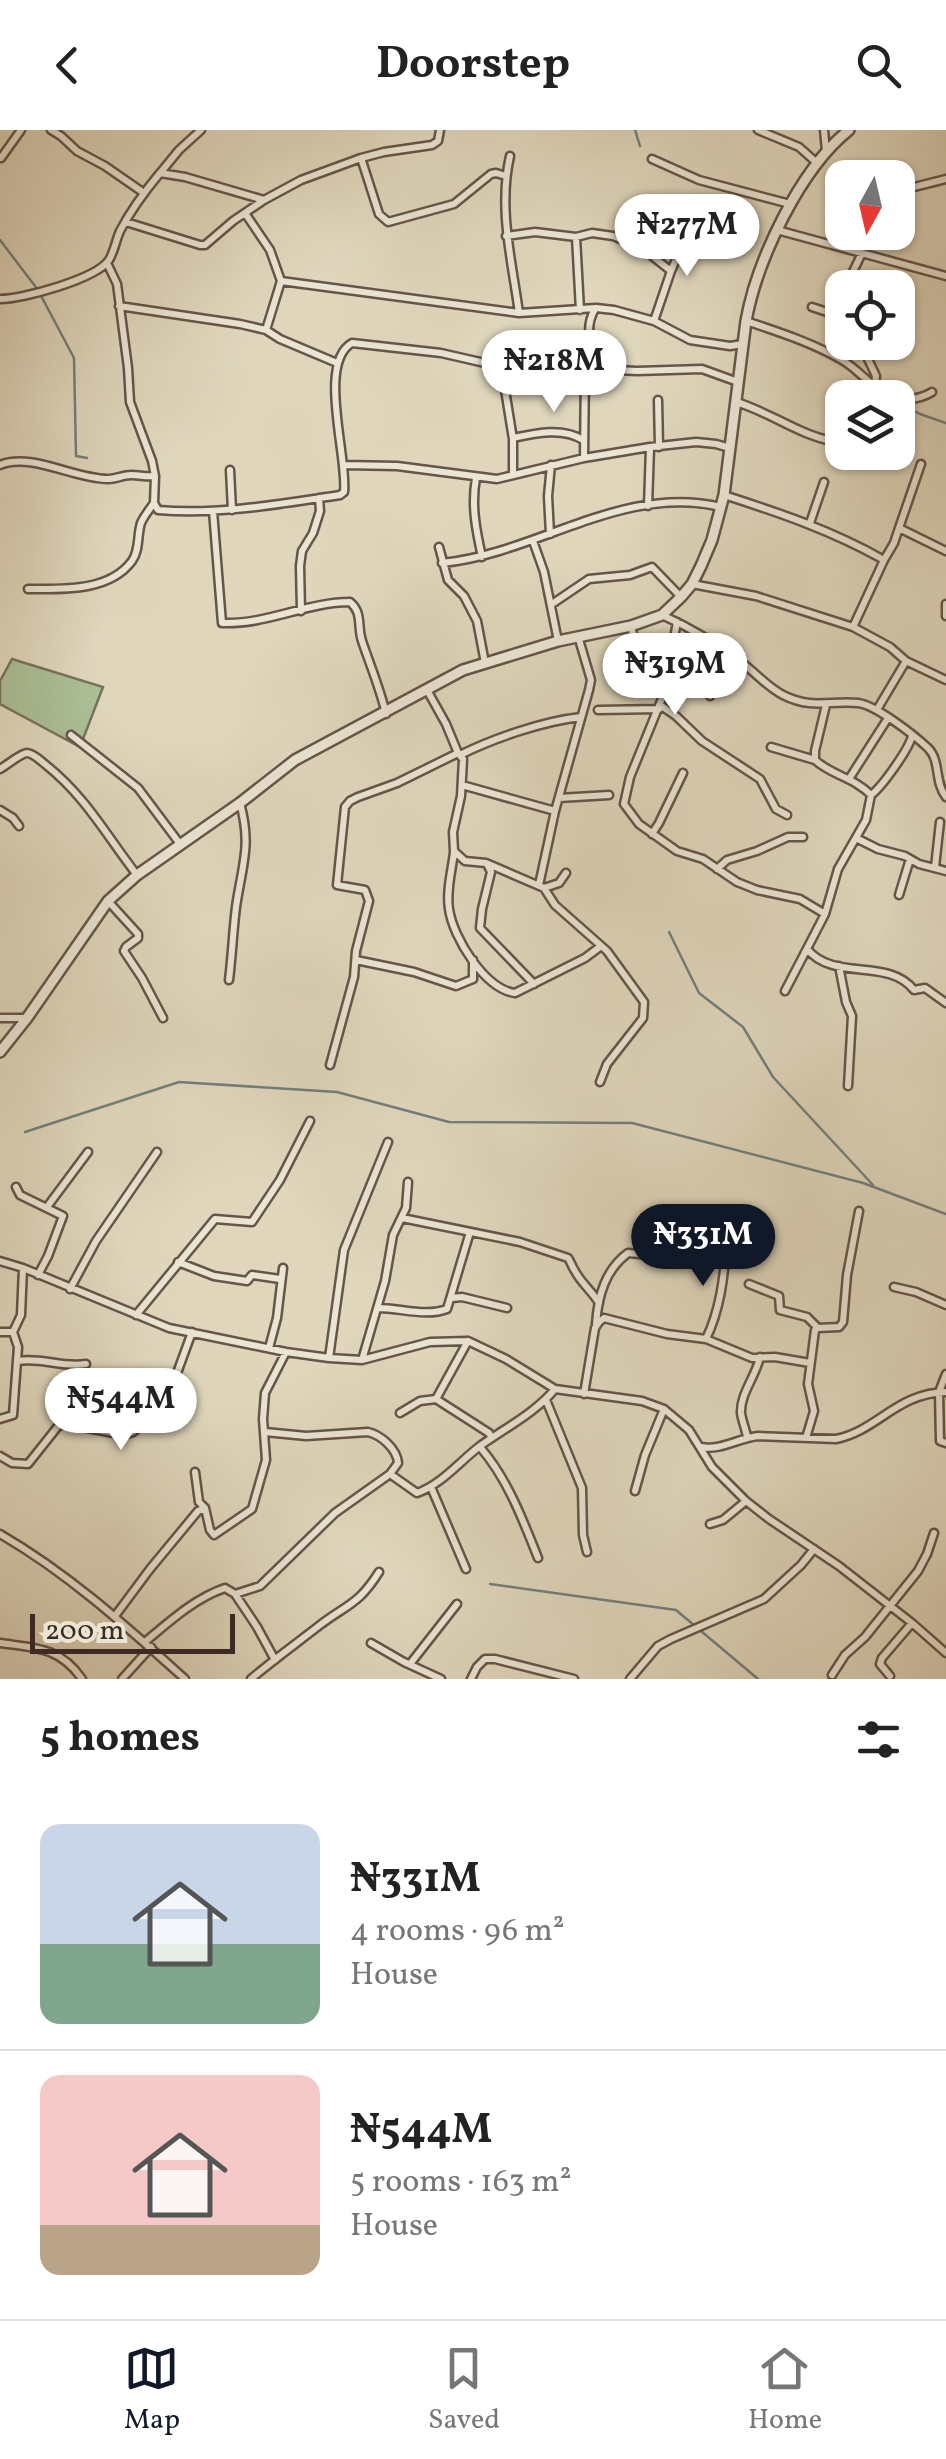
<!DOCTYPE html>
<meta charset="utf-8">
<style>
body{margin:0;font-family:Vollkorn,serif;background:#f6f6f6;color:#222;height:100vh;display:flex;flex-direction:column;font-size:38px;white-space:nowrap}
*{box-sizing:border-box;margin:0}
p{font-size:32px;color:#767676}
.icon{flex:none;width:55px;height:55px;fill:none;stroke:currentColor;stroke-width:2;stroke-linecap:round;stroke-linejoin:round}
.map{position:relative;height:1549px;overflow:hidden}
.panel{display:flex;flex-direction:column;background:#fff;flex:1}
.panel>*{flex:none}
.needle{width:65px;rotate:188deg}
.fabs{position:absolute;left:825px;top:30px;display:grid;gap:20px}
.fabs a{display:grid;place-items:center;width:90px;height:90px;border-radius:20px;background:#fff;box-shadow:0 2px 8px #0004;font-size:50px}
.scale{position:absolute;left:30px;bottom:25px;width:205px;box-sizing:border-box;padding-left:10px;border:5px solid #3e2a22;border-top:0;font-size:28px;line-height:35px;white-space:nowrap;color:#3e2a22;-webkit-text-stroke:8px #eae4d3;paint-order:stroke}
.price{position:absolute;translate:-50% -85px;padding:0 22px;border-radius:35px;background:#fff;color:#222;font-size:32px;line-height:65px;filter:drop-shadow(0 2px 5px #0008)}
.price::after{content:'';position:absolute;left:50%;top:60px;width:30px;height:22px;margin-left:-15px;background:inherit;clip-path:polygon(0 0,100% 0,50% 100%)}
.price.active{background:#111827;color:#fff}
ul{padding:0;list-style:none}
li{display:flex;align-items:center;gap:30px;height:250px;padding:0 40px}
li+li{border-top:2px solid #e0e0e0}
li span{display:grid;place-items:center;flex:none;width:280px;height:200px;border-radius:20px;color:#555}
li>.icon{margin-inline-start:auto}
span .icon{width:120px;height:120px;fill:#fffc;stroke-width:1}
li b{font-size:42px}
h2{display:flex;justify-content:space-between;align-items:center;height:120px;padding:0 40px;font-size:42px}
header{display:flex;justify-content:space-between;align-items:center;height:130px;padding:0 40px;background:#fff;font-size:45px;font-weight:700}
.tab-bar{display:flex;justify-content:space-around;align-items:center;height:140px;border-top:2px solid #e0e0e0;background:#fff;font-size:28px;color:#767676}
.tab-bar a{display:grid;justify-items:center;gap:5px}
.tab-bar .active{color:#111827}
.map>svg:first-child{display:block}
</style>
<header><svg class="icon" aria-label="back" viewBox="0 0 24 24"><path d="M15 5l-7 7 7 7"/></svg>Doorstep<svg class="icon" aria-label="search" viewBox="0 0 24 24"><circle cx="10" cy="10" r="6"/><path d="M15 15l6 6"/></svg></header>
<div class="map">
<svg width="946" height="1549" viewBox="0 0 946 1549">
<rect width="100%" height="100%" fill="#dfd6bc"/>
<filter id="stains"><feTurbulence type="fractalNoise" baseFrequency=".002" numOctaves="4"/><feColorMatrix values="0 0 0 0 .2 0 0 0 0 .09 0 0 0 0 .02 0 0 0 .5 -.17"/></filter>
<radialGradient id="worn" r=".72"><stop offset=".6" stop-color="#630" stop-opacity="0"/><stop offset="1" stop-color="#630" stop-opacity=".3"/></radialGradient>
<path fill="#abbf96" stroke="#74745c" stroke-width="2.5" d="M12 529 103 557 80 617 0 574V551Z"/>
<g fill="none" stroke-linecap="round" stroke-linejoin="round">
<path stroke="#737f7c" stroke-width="2.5" d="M635 0 640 16
M0 110 38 160 74 228 76 326 87 328
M898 272 920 284 946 293
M669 802 699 863 743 897 773 947 873 1055
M25 1002 179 952 337 962 449 992 632 993 863 1053 946 1084
M490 1454 676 1480 758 1549"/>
<g stroke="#665548" stroke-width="11">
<path id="minor" d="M51 0 61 6 77 21 105 36 144 63
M758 0 799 17 817 33
M824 0 826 21
M510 26C498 79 512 131 519 183
M1 28 21 0
M361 28 379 84 388 92 454 74 491 44 496 43 506 46
M652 29 699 50 790 74
M161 42 179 20 201 0
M898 61 946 49
M245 83 270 120 281 151 266 200
M126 92 200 115H205L233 91 264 70
M777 100 946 146
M506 106 535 102 576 107 592 103 613 106 642 118 671 141
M576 107 580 180
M850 119 858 102
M107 133 117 154 128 238 130 272 152 331 155 346 154 373 158 380C220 385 279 374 340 365L344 362C348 327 317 233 352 213L441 223 498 236 502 241 513 309V345
M281 151 519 183 596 178 614 180 654 191 690 210 730 216 743 214
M845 158 862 123
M0 169C23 169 96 149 109 130 114 122 116 110 120 101 131 80 145 61 160 43L185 47 264 70 301 50 361 28 384 22 432 15 438 11 440 0
M119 176 240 194 266 200 280 209 337 233
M812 177 836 185 842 191
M595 179C583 199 592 218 598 239
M836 185 842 165
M654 191 671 141 691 95
M746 191C779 202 813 213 842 230 858 239 870 256 886 264 900 272 919 270 932 262
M860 212 876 246 875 255
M502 241 555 237 637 241 702 239 738 252
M658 270 659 317
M736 272C770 282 797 304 832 311
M513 308C536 303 563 297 583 310
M584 328 585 239
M0 335C31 322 74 349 108 349 116 349 123 345 131 345 140 345 146 347 154 346
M343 335 397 336 497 349 584 328 650 317 696 312 716 314 730 318
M230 340 232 380
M476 348C471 375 476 400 482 427
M724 365C780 383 833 401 884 430
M648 376 650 318
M213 381 222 493C266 495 307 472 350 472 363 483 357 496 362 511 370 535 380 558 386 584
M810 393 824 352
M899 398 921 334
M550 404 548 366 551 335
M533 411 544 442 558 511
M439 417 448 450 464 466 477 491 485 533
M442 433C536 424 624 353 721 377
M692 454 756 466 853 497 890 517 906 531 946 550
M28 459C62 459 109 462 132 431 140 420 137 405 141 393 144 386 150 379 154 373
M552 474 589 449 630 445 652 437 681 467
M946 474V486
M301 481 300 436 302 421 313 403 320 381 319 368
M662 485C691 498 716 513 741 532 755 542 767 557 783 565 813 580 830 570 858 573 876 575 914 605 928 618 941 631 934 652 946 667
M677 492 663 566 630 647 624 674 639 694 677 721 703 729 737 752 757 760 800 769 825 784
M853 497 884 430 894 413 899 398 946 421
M631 551 635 512 631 496
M427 560 446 594 458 623 463 629 461 666 453 702 454 721 465 731 486 733 544 758 559 753 566 743
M710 566 720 548 726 521
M660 575 676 586 702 611 760 649 776 679 787 685
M826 575 815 621V630C831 645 855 648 871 665
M878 578 906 531
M598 580 659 579
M71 605 138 658 180 714
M771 617 815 630
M460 625C494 608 544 591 581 587
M0 639C6 636 21 623 27 623 33 623 41 631 46 635 86 667 106 705 137 745
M849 649 888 588
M462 655 555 681
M559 668 609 665
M0 680 13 688 19 696
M652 704 659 693 683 643
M856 708 878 719 905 726 919 734 946 741
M454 722C452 740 446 761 449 779 453 808 485 859 515 863L585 828 601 816
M487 734 491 742 482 779 480 798 534 854
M935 737 940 692
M717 739 727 730 757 721 788 707H803
M539 755 555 681 589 560 591 550 578 506
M544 758 555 775 607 821 644 872 643 888 607 934 600 952
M899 765 910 729
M108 771 138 804V808L126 817 124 821 142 848 163 888
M807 819C834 852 888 827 914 860L925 858 946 873
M356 830 414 842 456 856 473 849V830
M839 836 846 872 852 886 848 956
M229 850C232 826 233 801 236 777 242 735 252 716 240 673
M785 861 825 784 838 739 866 690 871 665C882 657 909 619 912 606
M0 888H26
M330 935 354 847 356 821 369 771 365 760 337 755 345 677 350 671 358 667 397 653 458 623
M16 1057 20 1065 63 1086 48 1126 38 1145
M47 1077 88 1022
M402 1088 520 1112 568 1128C571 1132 572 1137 575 1141 581 1153 592 1161 599 1173
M0 1131 23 1138 169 1198 286 1222 329 1228 362 1230 430 1212 468 1211 506 1229 555 1259 642 1271 664 1279 689 1300 712 1337 746 1371 769 1389 839 1436 912 1493 946 1523
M178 1132 214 1146 247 1151 252 1145 280 1149
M749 1154 779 1166 780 1180 807 1187 818 1198
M894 1157 916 1162 946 1175
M70 1159 96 1111 157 1022
M452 1168 462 1167 507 1178
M378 1178C401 1178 426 1187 447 1179L470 1102
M136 1185 215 1089 252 1092 280 1050 310 991
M596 1194C598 1166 605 1140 628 1123L640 1124
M0 1202H13
M706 1209C720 1180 724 1148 726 1116
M269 1218 277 1188 283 1138
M329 1228 344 1120 388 1012
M362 1230 385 1151 393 1105 406 1078 408 1052
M18 1231C41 1227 63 1238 86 1234
M946 1244 939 1262 940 1311 946 1313
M584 1264 595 1198 599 1192 604 1188 667 1204 706 1209 752 1228 775 1227 810 1233
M436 1269 468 1211
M546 1270 582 1358 583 1405 587 1422
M400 1283 420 1271 436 1269 489 1303 492 1308
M0 1289 13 1285 18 1217 13 1202 21 1185 23 1138
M265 1302 306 1306 368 1302C381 1305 397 1319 398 1333L390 1344
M747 1307C746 1300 742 1291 741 1283 740 1264 756 1246 760 1227
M806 1308 814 1281 808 1254 815 1200 818 1198 839 1197 843 1192 847 1145 859 1081
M480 1317C507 1348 523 1390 538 1428
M701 1317C720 1321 739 1308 758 1306L836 1309C877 1301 897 1263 946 1262
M0 1326 12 1333 28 1334 59 1295 67 1294 124 1305 133 1302 140 1296 169 1265 192 1202
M195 1342 199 1372 205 1378 210 1400 214 1405 252 1379 266 1330 263 1289 265 1263 286 1222
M431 1357 466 1439
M635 1361 645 1325 664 1279
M710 1394 723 1390 746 1371
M0 1404C69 1444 126 1496 185 1549
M235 1464 257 1497 275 1530
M115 1486 150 1439 198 1381 205 1378
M145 1512C169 1492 195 1468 225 1458L235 1464 260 1456 335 1383 390 1344 417 1363C442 1354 459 1332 480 1316 505 1298 535 1283 555 1259
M0 1513C36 1518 60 1517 82 1549
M371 1513 404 1532 441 1549
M410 1534 457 1474
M832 1545 845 1525 865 1507 918 1441 927 1424 934 1403
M890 1546 880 1534 882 1528 912 1493
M122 1549 151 1517
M251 1549C273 1530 297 1513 320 1495 348 1474 359 1474 379 1442
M471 1549 477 1537 485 1529H495L574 1549
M630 1549 658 1516 671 1509 764 1469 801 1435 814 1419"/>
</g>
<g stroke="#665548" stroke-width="14">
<path id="tertiary" d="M0 922 27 888 108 771 137 745 240 673 295 630 463 540 558 511 631 496 662 485 681 467 692 454 701 436 712 410 724 365 746 191C757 130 800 39 849 0"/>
</g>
<use href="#minor" stroke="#eae4d3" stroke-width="6"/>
<use href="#tertiary" stroke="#eae4d3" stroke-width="9"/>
</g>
<rect width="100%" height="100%" filter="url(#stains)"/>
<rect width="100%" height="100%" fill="url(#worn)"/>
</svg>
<div class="fabs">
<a><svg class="needle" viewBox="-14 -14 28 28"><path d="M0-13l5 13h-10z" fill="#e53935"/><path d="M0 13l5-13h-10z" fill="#767676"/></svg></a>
<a><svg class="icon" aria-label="locate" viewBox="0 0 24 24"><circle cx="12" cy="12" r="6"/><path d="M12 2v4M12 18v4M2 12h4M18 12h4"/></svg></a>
<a><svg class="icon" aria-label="layers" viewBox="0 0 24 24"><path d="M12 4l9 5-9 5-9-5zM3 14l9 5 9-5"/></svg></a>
</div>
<div class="scale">200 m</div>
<b class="price" style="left:687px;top:149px">₦277M</b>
<b class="price" style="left:554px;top:285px">₦218M</b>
<b class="price" style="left:675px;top:588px">₦319M</b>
<b class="price active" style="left:703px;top:1159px">₦331M</b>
<b class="price" style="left:121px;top:1323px">₦544M</b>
</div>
<section class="panel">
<h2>5 homes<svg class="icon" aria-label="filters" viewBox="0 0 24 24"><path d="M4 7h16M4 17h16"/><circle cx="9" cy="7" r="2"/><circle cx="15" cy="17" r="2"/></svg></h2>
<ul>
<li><span style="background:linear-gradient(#c9d6e8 60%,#7fa58c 0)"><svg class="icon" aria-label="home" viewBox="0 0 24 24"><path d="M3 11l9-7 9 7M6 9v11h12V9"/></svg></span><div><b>₦331M</b><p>4 rooms · 96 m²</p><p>House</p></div></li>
<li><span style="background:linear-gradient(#f6c9c9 75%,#b9a48a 0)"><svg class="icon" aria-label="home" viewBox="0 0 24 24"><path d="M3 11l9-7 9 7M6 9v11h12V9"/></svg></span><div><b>₦544M</b><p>5 rooms · 163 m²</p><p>House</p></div></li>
</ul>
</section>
<nav class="tab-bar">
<a class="active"><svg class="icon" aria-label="map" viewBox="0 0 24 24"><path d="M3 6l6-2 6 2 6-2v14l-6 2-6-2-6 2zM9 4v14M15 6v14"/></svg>Map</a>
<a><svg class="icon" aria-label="saved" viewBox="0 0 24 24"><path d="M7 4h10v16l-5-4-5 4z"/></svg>Saved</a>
<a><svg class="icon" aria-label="home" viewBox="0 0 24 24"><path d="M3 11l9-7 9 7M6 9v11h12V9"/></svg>Home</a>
</nav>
